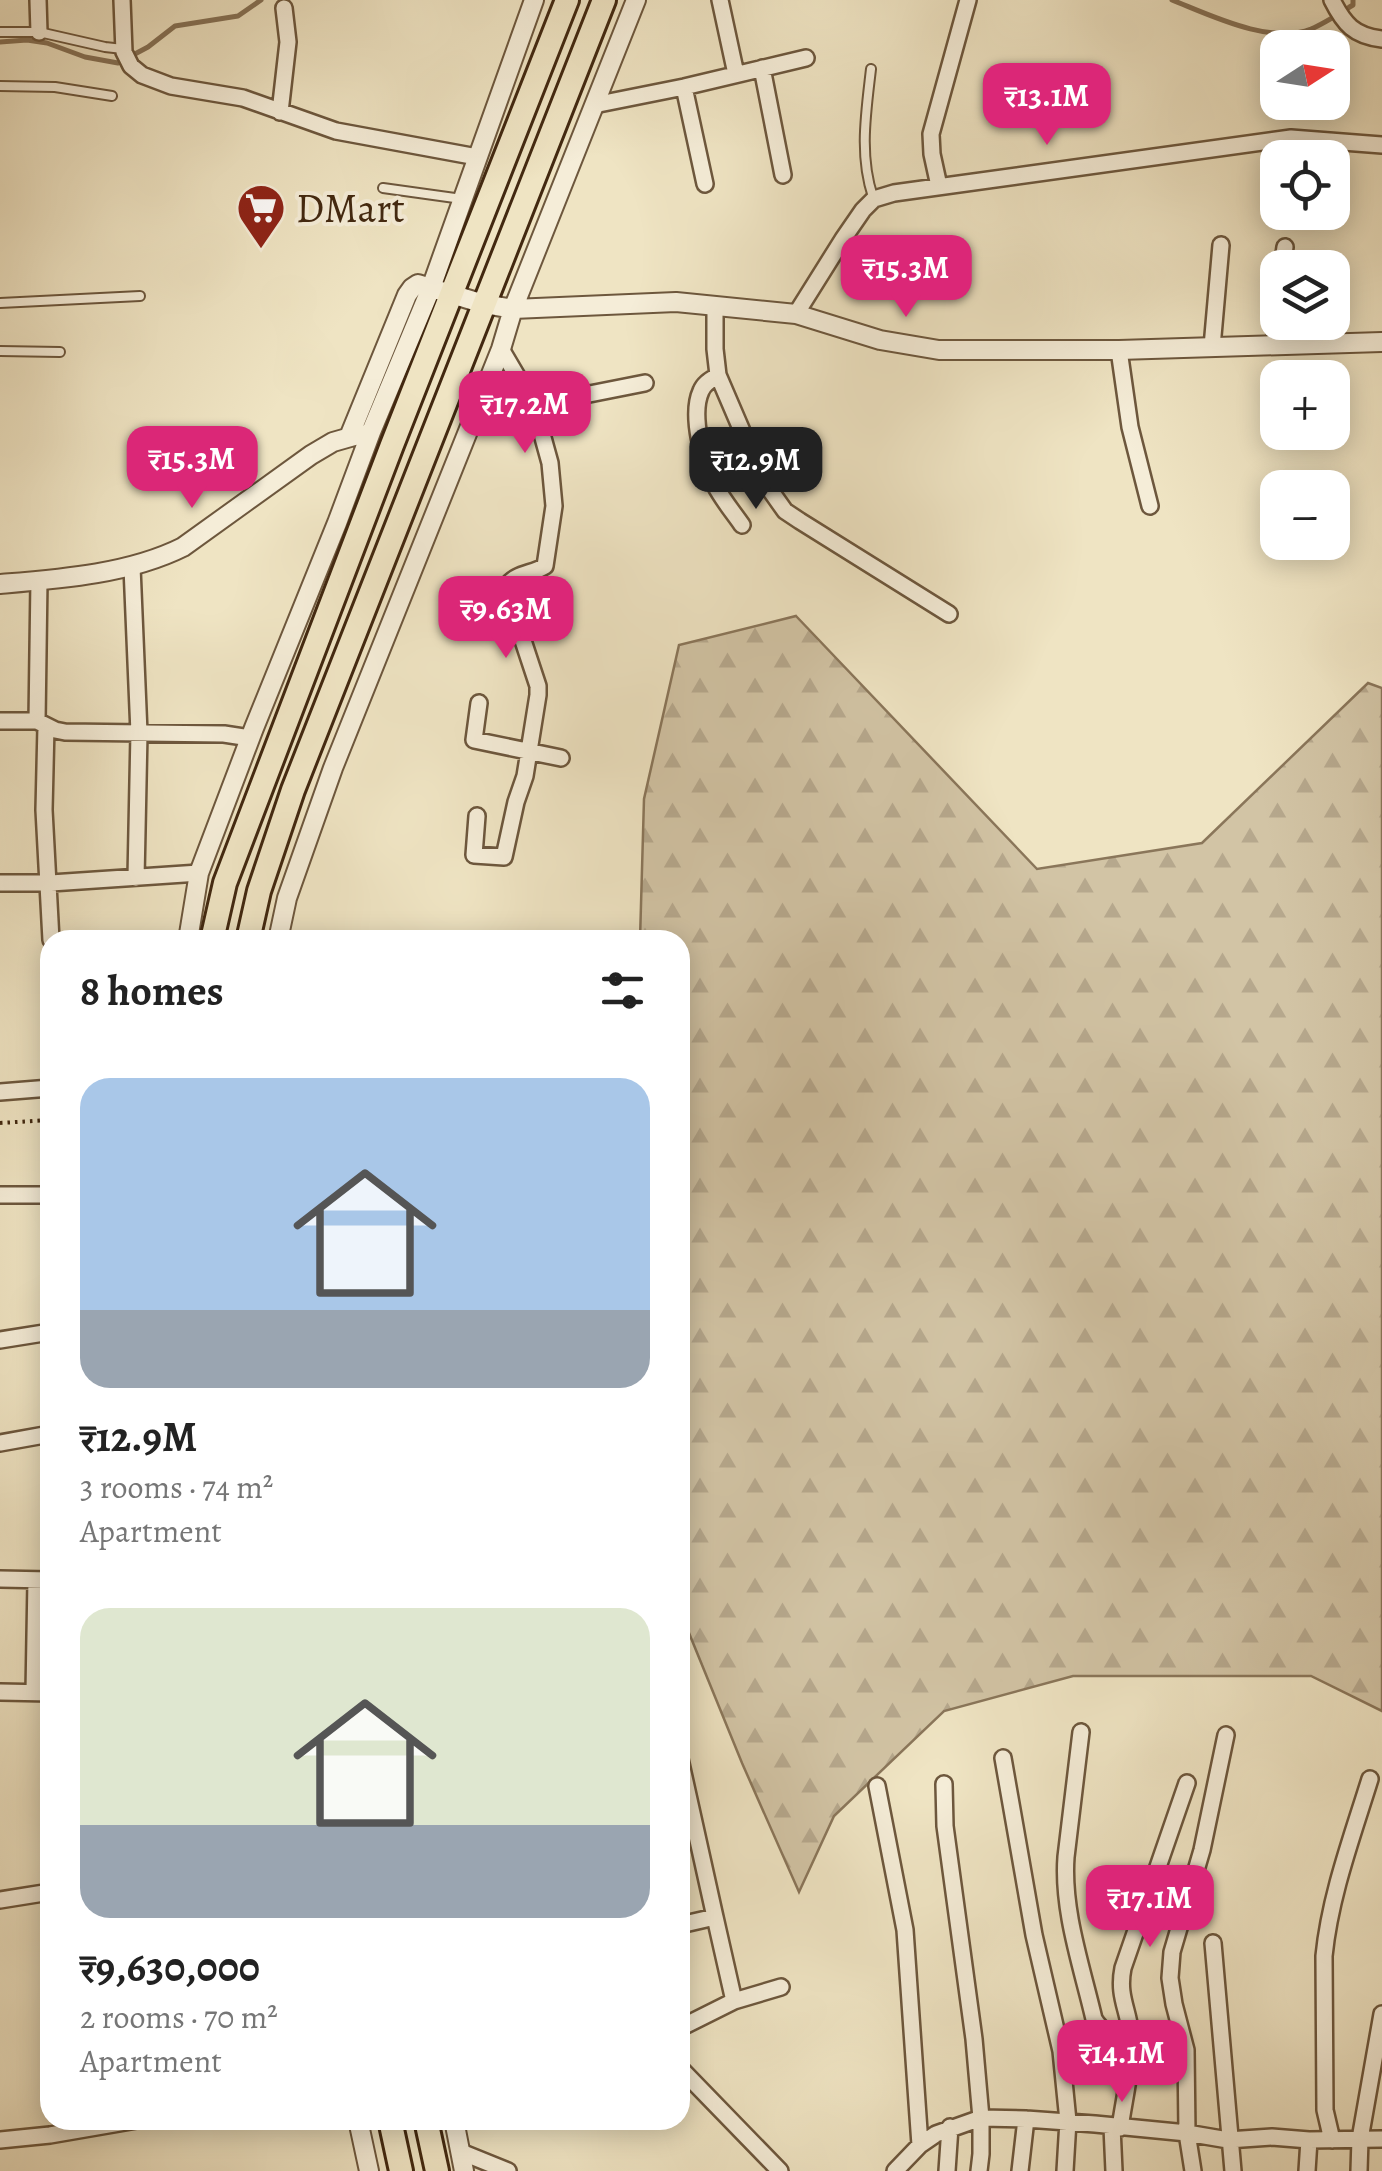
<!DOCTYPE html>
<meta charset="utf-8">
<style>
body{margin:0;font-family:Alegreya,serif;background:#f2f2f2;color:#222;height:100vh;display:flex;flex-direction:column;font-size:38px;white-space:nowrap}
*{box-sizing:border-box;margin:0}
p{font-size:32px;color:#767676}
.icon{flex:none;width:55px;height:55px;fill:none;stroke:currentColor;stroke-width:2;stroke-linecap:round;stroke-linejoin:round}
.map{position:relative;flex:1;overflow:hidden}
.side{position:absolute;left:40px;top:930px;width:650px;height:1200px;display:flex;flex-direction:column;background:#fff;border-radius:30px;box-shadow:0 5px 25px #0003}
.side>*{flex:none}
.needle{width:65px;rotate:78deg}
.buttons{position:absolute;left:1260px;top:30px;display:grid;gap:20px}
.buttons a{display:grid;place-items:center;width:90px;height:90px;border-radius:20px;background:#fff;box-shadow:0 5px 25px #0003;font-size:50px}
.price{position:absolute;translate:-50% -85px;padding:0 22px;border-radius:20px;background:#db2777;color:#fff;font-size:32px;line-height:65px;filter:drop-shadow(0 2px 5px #0008)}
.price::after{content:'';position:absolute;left:50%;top:60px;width:30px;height:22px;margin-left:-15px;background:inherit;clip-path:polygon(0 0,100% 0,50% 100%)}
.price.selected{background:#222;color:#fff}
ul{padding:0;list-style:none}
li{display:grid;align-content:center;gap:20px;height:530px;padding:0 40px}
li span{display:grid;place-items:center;height:310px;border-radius:30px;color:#555}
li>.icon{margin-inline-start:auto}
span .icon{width:180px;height:180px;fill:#fffc;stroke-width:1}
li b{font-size:42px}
h2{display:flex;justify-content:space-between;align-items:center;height:120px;padding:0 40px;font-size:42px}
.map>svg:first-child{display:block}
</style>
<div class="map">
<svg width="1382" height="2171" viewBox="0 0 1382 2171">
<defs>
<pattern id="forest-firs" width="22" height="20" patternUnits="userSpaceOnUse" patternTransform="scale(2.5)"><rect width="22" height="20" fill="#d2c4a5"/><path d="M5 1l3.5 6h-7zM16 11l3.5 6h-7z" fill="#b6a88d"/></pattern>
</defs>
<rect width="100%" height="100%" fill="#efe4c3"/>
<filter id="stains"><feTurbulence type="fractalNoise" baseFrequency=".002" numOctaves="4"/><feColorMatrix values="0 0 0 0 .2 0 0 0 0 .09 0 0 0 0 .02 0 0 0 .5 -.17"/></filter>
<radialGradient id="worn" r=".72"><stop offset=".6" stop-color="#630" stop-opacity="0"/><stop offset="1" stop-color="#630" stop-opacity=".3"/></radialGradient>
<path fill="url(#forest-firs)" stroke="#8a765a" stroke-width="2.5" d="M796 616 1037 869 1202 843 1368 683 1382 688V1711L1311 1676H1073L944 1711 834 1816 799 1892 742 1763 689 1633 680 1601V940H640L644 799 679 645Z"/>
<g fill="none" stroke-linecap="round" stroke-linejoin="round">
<path stroke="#867257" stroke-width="5" d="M1172 0C1210 15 1270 45 1311 29 1325 23 1340 13 1353 5V0
M0 42 27 40 47 43 85 57 118 63 148 47 175 26 238 16 261 0"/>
<g stroke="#6d573d" stroke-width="12">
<path id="service" d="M0 32H39L105 47 123 49
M871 69C866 113 859 155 873 197
M0 86 55 87 112 96
M383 188 462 199
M0 303 140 296
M0 351 60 352"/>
</g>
<g stroke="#6d573d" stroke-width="20">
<path id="minor" d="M38 0 39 32
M122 0 124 52 131 66 142 75 171 86 243 98 336 131 477 157
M720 0 736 74
M1332 0C1344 24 1354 36 1382 39
M762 68 783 175
M684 87 705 184
M594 105 684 87 806 58
M280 112 288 42 284 8
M939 186 932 154 931 134 968 0
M1282 268 1285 247
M715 306V349L718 375 763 480 785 511 800 521 949 614
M796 314 843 239 863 210 874 199 894 193 1291 138 1382 145
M1274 346 1278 315
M1212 347 1221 245
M1119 350 1130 427 1150 506
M718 375C712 379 704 383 701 391 690 415 703 463 715 485 722 499 733 512 742 525
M534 405 645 383
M132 567 139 733 136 878
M479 703 474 740 561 758
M0 721H37L55 730 65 732 224 734 250 738
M37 721 39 580
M46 726 44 810 51 940
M477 816 474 855 504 857 516 802 525 776 538 695V686L507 592V586C515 573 533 574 545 566L554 506 550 463 534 405 501 349
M0 883H51L199 873
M0 1092 50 1088
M0 1195H50
M0 1340 50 1332
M0 1443 50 1434
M0 1579 50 1580
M0 1692 50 1693
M34 1692 36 1580
M1081 1732 1066 1857C1062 1911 1082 1967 1094 2019 1104 2035 1113 2034 1131 2033
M1003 1758 1034 1935 1061 2051 1068 2121 1065 2171
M680 1759 715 1917 680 1925
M944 1784 945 1826 974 2039 981 2118V2154L979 2171
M877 1786 905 1930 920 2145
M0 1900 50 1892
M715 1917 734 2001
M1213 1943 1233 2171
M680 2028 734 2001 781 1987
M680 2068 780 2171
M1112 2127 1114 2171
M1120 2128C1124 2099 1132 2068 1131 2039 1130 2011 1117 1998 1123 1968L1187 1783
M0 2140 50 2135 137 2120
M1332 2140 1325 2110 1324 1956C1330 1896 1352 1837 1370 1779
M461 2152 508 2171
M895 2171 920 2145 936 2134 981 2118 1026 2119 1095 2124 1187 2133 1228 2140 1272 2137 1309 2140 1382 2139
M947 2171 950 2127
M1020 2171 1026 2119
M1193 2171 1187 2133 1186 2050 1174 2004 1170 1978 1172 1952 1202 1850 1226 1735
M1307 2171 1309 2140
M1359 2171 1360 2139 1382 2014"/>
</g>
<g stroke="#6d573d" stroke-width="22">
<path id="tertiary" d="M349 437 407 295 412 288 418 284 484 304 513 309 676 302 796 314 880 340 939 350H1119L1382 342
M0 584C60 579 129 574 183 547L311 455 333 442 361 434
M188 940 199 873 254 728 337 523 371 432 431 288 534 0
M278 940 287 898 333 768 501 349 513 309 636 0
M358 2120 369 2171
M454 2120 464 2171"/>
</g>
<g stroke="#422810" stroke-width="28">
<path id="primary" d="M212 940 225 883 392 445 567 0
M248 940 259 891 293 790 604 0
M390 2120 401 2171
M426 2120 437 2171"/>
</g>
<path stroke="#422810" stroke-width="4" stroke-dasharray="2.5 5" stroke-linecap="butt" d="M0 1123 50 1120"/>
<use href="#service" stroke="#f5edd8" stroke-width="8"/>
<use href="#minor" stroke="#f5edd8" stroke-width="15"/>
<use href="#tertiary" stroke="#f5edd8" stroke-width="18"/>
<use href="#primary" stroke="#efe4c3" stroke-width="22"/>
</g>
<defs>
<g id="supermarket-pin" transform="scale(2.5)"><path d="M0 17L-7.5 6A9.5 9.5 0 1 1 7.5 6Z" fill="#8f2418" stroke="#f5edd8"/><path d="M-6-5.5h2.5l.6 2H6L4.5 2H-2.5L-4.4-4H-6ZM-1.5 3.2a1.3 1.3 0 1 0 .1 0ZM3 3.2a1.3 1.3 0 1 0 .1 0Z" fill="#fff"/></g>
</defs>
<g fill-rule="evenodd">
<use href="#supermarket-pin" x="261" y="208"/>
</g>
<g text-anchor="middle" stroke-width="8" stroke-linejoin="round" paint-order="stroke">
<g font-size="40" fill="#422810" stroke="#f5edd8" text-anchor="start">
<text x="296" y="222">DMart</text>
</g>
</g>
<rect width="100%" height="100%" filter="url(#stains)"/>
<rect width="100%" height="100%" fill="url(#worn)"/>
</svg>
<div class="buttons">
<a><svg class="needle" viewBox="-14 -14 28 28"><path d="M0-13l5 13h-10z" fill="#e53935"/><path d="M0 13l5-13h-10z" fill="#767676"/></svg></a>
<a><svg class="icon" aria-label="locate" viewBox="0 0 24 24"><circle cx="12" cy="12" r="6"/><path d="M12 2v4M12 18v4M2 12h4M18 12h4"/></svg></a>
<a><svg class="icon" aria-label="layers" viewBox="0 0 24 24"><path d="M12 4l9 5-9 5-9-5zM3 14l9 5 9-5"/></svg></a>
<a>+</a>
<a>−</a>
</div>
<b class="price" style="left:1047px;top:148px">₹13.1M</b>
<b class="price" style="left:906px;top:320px">₹15.3M</b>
<b class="price" style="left:525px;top:456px">₹17.2M</b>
<b class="price" style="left:192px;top:511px">₹15.3M</b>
<b class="price selected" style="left:756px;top:512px">₹12.9M</b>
<b class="price" style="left:506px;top:661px">₹9.63M</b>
<b class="price" style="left:1150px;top:1950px">₹17.1M</b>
<b class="price" style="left:1122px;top:2105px">₹14.1M</b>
<section class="side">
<h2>8 homes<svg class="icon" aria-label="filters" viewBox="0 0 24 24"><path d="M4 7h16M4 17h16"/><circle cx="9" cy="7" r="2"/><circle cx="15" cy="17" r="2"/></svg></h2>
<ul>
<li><span style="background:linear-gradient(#a9c7e8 75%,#9aa5b1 0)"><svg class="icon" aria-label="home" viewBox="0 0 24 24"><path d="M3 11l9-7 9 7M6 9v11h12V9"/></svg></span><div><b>₹12.9M</b><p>3 rooms · 74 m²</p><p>Apartment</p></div></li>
<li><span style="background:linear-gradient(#dfe7d0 70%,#9aa5b1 0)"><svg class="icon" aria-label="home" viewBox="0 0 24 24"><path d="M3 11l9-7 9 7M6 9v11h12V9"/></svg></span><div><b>₹9,630,000</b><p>2 rooms · 70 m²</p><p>Apartment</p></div></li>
</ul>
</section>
</div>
